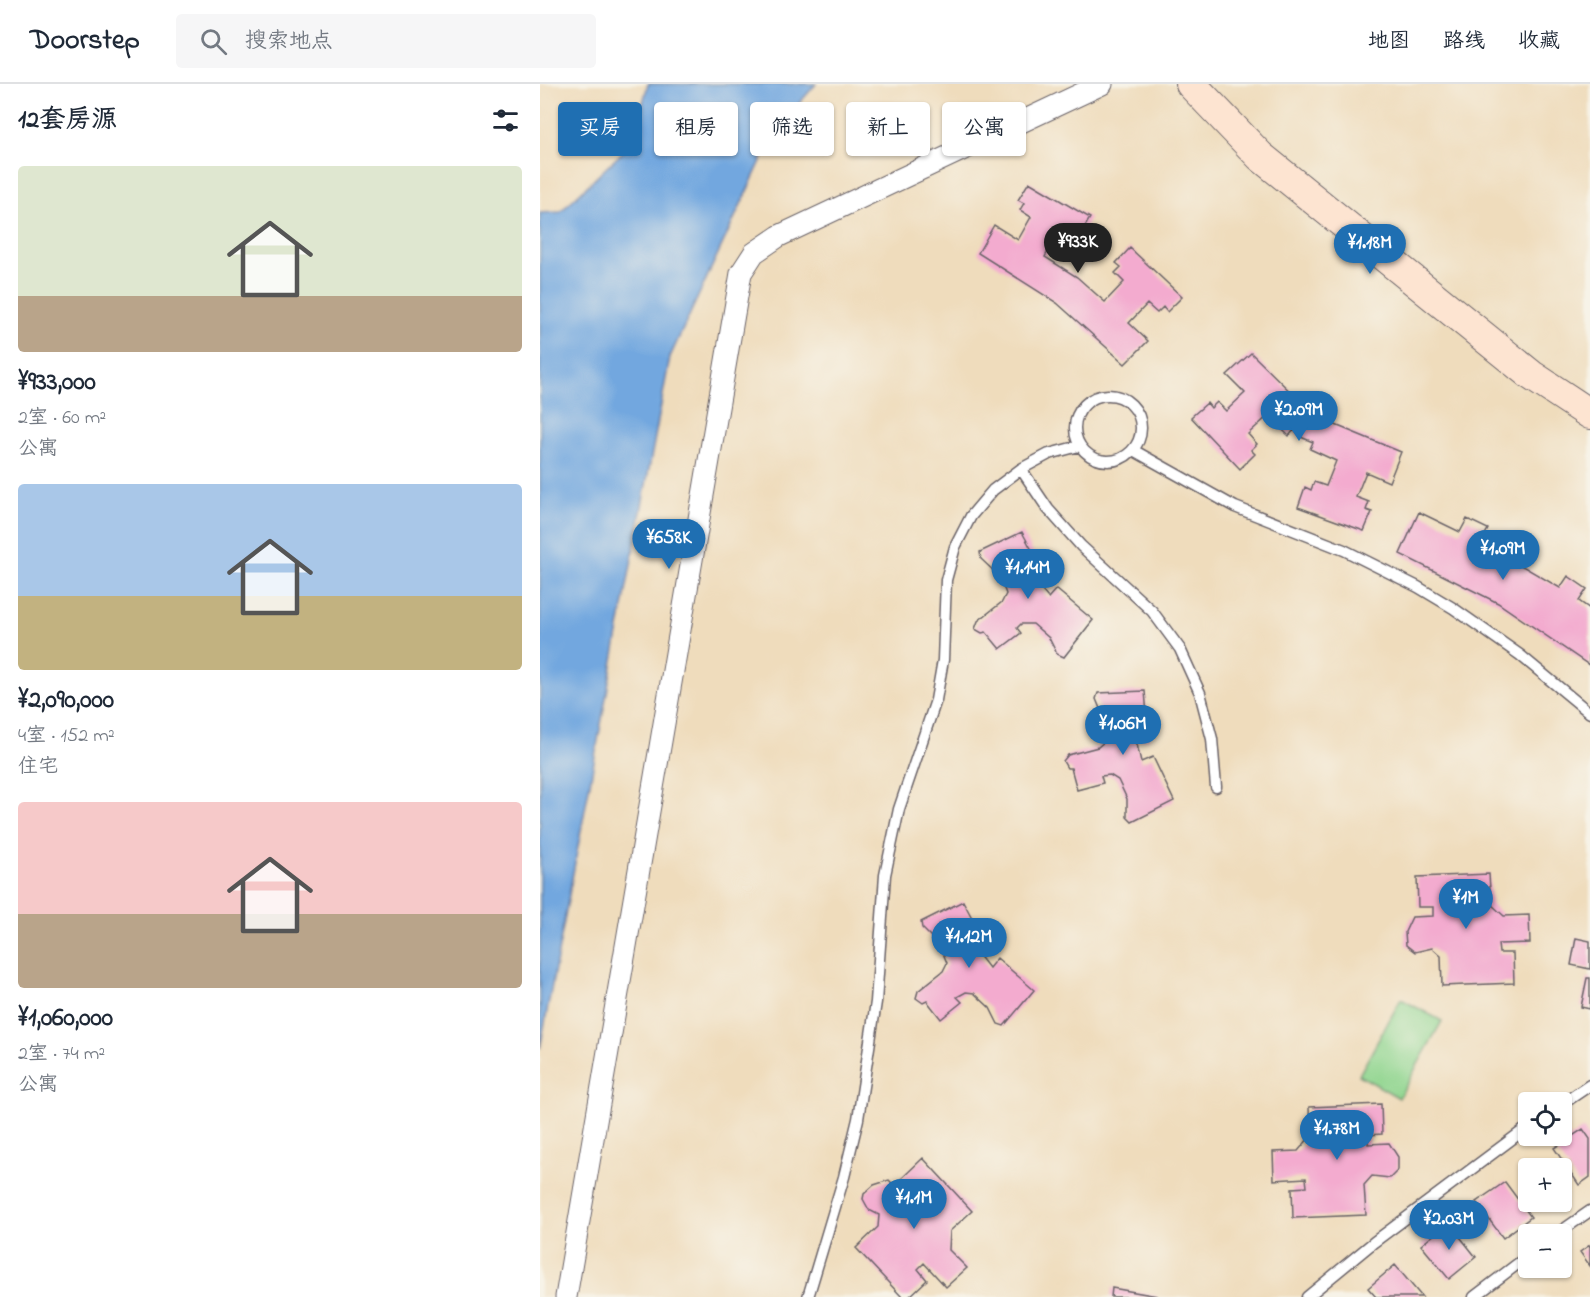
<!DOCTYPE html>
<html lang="zh">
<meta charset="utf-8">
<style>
body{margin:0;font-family:"Indie Flower","LXGW WenKai TC",sans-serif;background:#f6f6f7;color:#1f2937;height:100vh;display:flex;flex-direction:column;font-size:22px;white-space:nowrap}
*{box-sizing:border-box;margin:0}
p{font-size:20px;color:#747a83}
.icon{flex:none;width:33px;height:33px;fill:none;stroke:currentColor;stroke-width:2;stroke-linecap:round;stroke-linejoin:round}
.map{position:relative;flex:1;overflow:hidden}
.panel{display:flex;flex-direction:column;background:#fff;width:540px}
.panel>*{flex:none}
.banner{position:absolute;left:18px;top:18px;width:570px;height:54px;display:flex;gap:12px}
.buttons{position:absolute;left:978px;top:1008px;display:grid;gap:12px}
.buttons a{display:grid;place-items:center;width:54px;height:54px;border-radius:6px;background:#fff;box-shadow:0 2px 4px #0004;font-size:30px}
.price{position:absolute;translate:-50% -51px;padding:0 14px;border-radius:21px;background:#1f6fb2;color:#fff;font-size:20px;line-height:39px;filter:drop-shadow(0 2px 3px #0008)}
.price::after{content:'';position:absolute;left:50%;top:36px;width:18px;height:14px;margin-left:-9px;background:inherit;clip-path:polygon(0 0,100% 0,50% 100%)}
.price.current{background:#222;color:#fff}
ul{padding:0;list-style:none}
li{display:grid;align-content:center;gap:12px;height:318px;padding:0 18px}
li span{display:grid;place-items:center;height:186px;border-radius:6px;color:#555}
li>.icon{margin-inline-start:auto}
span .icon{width:108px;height:108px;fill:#fffc;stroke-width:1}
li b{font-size:26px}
h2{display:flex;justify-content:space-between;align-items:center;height:72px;padding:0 18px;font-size:26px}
.chip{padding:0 21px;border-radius:6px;background:#fff;box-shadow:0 2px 4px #0004;font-size:21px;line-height:54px}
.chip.current{background:#1f6fb2;color:#fff}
header{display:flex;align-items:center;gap:36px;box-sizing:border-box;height:84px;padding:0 30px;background:#fff;border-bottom:2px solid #e0e1e3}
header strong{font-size:28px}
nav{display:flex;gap:33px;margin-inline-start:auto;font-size:21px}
.search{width:420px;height:54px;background:#f6f6f7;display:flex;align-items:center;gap:15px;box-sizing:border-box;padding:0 21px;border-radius:6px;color:#747a83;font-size:22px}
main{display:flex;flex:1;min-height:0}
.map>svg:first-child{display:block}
</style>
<header>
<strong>Doorstep</strong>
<div class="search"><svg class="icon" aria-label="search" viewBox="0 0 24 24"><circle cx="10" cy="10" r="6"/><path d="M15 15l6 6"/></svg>搜索地点</div>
<nav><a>地图</a><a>路线</a><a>收藏</a></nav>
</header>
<main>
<section class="panel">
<h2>12套房源<svg class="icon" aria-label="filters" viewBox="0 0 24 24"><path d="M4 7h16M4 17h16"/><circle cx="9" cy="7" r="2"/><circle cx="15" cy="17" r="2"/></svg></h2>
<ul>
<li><span style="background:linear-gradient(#dfe7d0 70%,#b9a48a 0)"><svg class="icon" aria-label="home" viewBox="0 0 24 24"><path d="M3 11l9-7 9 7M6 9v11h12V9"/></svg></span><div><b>¥933,000</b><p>2室 · 60 m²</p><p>公寓</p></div></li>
<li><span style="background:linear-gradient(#a9c7e8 60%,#c2b280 0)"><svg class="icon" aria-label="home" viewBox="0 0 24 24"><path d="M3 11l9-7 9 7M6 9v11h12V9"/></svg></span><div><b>¥2,090,000</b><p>4室 · 152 m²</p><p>住宅</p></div></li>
<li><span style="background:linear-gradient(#f6c9c9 60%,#b9a48a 0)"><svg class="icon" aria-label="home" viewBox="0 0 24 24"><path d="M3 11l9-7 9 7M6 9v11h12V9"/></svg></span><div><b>¥1,060,000</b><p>2室 · 74 m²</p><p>公寓</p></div></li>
</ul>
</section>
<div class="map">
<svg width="1050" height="1213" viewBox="0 0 1050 1213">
<rect width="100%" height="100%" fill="#f7f3e8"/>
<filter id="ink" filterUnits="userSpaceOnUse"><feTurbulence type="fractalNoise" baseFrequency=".0167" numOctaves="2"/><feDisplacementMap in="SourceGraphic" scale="12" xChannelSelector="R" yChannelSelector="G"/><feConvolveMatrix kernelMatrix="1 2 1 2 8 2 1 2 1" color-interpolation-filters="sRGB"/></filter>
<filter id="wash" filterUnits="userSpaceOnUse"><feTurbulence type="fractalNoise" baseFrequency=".008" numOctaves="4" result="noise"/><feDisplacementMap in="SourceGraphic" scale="24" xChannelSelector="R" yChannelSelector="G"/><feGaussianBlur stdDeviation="1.35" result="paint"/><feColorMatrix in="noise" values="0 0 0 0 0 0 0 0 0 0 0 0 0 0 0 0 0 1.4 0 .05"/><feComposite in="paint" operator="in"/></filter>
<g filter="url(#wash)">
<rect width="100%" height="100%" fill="#efdcbc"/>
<path fill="#90d58f" stroke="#597c65" stroke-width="1.5" d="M861 915 902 937 859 1014 819 991Z"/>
<path fill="#72a7df" stroke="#4a648d" stroke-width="1.5" d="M108 0H276L235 47 130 273 0 965V129L20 128 92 59Z"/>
<g id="blocks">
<path fill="#f3abcf" d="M489 98 550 134 540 151 534 148 530 155 518 149 505 173 537 193 565 218 584 198 575 189 581 183 576 179 590 164 642 213 627 228 623 223 617 229 607 220 589 239 608 257 585 280 517 219 438 169 454 141 478 156 491 133 480 126 484 119 478 116Z
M711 269 776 333 861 368 849 398 826 388 816 413 829 418 826 426 832 428 824 447 758 423 765 403 771 406 774 398 786 402 796 377 770 365 773 358 763 354 754 346 749 352 728 332 708 350 717 360 711 366 715 370 700 385 651 333 667 319 671 324 677 318 686 327 705 309 687 291Z
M879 428 920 448 927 435 948 445 941 458 1020 504 1028 492 1047 505 1039 517 1050 525 1049 581 958 519 860 470Z
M482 448 505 490 494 497 508 514 516 505 553 536 524 573 517 570 509 554 493 540H481L477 544 481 549 460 565 446 548 442 549 435 545 438 537 462 518 466 510 459 492 441 475 440 468Z
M605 607 609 655 596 656 601 678 613 673 634 717 592 738 587 733V715L578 696 570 691 561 692 563 699 537 706 531 684H527L523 677 528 671 558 663 565 657 566 639 556 615 558 609Z
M949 790 951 820 964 832 989 831 990 859 958 860 959 869H973L974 899 902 902 901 872 892 864 875 868 866 861 865 848 872 833 893 832V823H878L877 793Z
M423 817 446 860 435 866 449 884 457 874 494 906 464 942 458 940 450 924 434 909 426 908 417 913 422 918 401 935 387 917 383 919 376 914 378 907 403 887 407 879 400 862 382 844 381 838Z
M1036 854 1050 857V885L1031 881Z
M1047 894H1050V925L1041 923Z
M841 1020 842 1050 828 1051V1060L849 1059 858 1073V1086L850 1094 832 1092 824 1101 826 1131 753 1134 752 1104 767 1103 766 1094 734 1096 733 1068 758 1067 770 1053 769 1023Z
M1043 1045 1050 1055V1093L1039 1101 1014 1064Z
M383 1074 432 1127 410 1147 409 1166 427 1184 406 1203 384 1179 378 1185 387 1196 369 1213H362L316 1164 338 1143 339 1131 329 1126 323 1115 324 1110 334 1101 349 1096 364 1111 370 1105 361 1095Z
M965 1098 991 1133 963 1154 936 1118Z
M909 1139 936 1173 909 1195 881 1161Z
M1050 1161V1182L1040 1168Z
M855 1181 882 1213H836L828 1204Z
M572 1204 617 1212V1213H571Z"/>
</g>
</g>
<g filter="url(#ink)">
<use href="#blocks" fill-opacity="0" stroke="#6a6368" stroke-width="1.5"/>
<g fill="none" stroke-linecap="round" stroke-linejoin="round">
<g stroke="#6a6368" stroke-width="13">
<path id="lane" d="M535 344a33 33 0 1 1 66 0a33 33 0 1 1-66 0Z
M593 366 695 423 804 466 878 503 913 524 980 571 1050 629
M481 385 508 425 541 462 612 527 640 565 660 609 672 655 676 703
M1022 1020 1050 1001
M1017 1150 1050 1127
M268 1213 304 1093 318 1035 336 918 345 791 359 725 396 616 403 576 406 496 415 463 431 432 453 406 481 385 509 370 539 362
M767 1213 834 1158 988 1043
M934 1213 988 1172"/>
</g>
<g stroke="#6a6368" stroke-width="23">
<path id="street" d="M26 1213 201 189 214 169 239 152 562 0"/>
</g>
<g stroke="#6a6368" stroke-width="32">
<path id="secondary" d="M651 0 720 72 991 291 1050 330"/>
</g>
<use href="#lane" stroke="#fff" stroke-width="10"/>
<use href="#street" stroke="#fff" stroke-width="21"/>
<use href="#secondary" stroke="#fde4d1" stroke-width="30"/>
</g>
</g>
</svg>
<div class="buttons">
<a><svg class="icon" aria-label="locate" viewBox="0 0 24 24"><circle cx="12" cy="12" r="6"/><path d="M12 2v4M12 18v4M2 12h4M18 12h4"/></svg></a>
<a>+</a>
<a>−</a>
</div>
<b class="price current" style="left:538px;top:190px">¥933K</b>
<b class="price" style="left:830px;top:191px">¥1.18M</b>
<b class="price" style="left:759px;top:358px">¥2.09M</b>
<b class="price" style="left:129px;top:486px">¥658K</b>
<b class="price" style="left:963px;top:497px">¥1.09M</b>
<b class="price" style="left:488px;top:516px">¥1.14M</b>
<b class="price" style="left:583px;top:672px">¥1.06M</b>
<b class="price" style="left:926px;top:846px">¥1M</b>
<b class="price" style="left:429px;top:885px">¥1.12M</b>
<b class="price" style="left:797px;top:1077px">¥1.78M</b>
<b class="price" style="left:374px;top:1146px">¥1.1M</b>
<b class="price" style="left:909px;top:1167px">¥2.03M</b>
<div class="banner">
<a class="chip current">买房</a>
<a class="chip">租房</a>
<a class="chip">筛选</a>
<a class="chip">新上</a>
<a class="chip">公寓</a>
</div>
</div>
</main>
